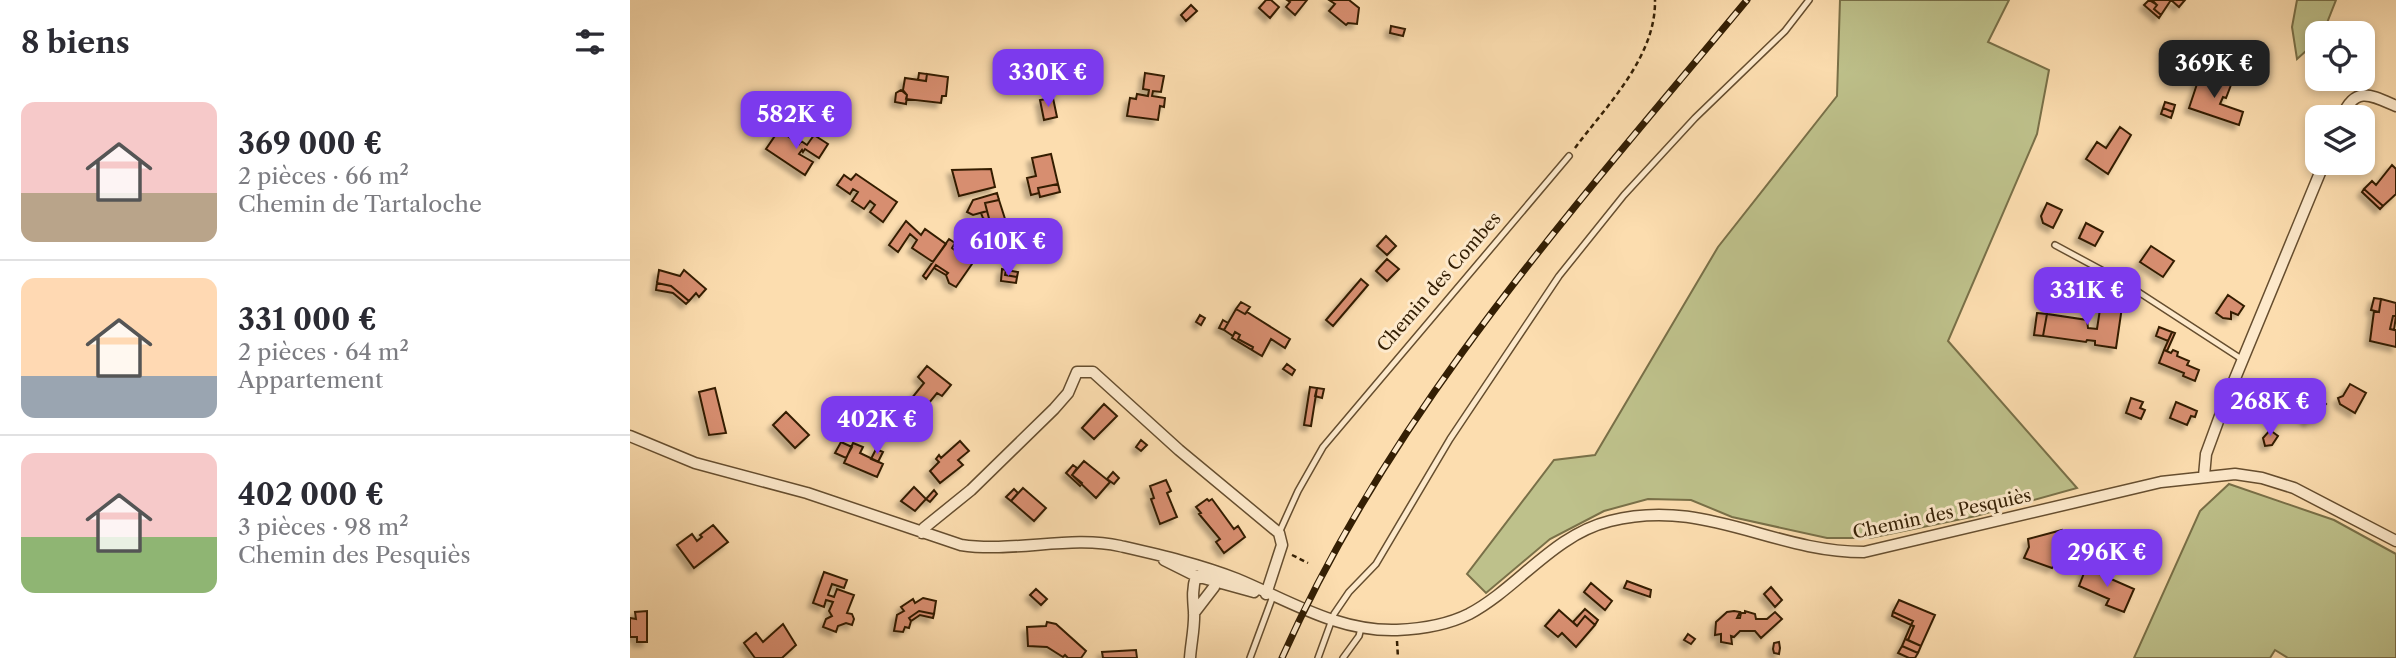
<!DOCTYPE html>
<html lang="fr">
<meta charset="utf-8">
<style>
body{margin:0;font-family:"Libre Caslon Text",serif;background:#f7f7f7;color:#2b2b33;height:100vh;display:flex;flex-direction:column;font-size:26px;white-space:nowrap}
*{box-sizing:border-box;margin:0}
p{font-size:23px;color:#7c7c81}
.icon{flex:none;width:38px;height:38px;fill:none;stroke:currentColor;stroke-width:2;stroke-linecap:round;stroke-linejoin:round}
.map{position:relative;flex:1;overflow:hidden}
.drawer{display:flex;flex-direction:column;background:#fff;width:630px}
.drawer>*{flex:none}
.controls{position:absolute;left:1675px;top:21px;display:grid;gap:14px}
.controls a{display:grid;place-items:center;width:70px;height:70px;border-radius:14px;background:#fff;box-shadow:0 4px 10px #0003;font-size:35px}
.price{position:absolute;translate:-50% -60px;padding:0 16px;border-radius:14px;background:#7c3aed;color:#fff;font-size:23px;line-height:46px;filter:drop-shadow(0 2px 4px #0008)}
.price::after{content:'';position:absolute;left:50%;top:42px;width:21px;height:16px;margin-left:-10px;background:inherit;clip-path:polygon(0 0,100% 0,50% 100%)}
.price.active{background:#222;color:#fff}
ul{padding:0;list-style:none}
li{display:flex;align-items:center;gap:21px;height:175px;padding:0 21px}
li+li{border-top:2px solid #e1e1e2}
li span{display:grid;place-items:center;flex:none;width:196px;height:140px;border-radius:14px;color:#555}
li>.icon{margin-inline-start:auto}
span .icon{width:84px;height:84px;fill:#fffc;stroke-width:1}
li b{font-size:30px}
h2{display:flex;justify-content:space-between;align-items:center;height:84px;padding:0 21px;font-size:30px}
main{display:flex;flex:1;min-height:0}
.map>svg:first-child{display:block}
</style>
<main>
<section class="drawer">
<h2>8 biens<svg class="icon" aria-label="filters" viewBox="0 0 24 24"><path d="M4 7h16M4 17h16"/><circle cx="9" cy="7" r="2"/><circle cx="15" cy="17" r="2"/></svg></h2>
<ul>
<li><span style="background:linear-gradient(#f6c9c9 65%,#b9a48a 0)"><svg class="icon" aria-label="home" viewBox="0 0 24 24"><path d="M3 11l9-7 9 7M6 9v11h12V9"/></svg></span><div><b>369 000 €</b><p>2 pièces · 66 m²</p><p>Chemin de Tartaloche</p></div></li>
<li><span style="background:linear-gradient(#ffd9b3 70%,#9aa5b1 0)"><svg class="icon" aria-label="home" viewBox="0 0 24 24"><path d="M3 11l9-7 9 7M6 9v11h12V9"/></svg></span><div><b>331 000 €</b><p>2 pièces · 64 m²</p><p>Appartement</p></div></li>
<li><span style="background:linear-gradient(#f6c9c9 60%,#8fb573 0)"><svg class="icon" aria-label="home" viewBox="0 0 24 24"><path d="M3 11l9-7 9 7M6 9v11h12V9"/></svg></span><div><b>402 000 €</b><p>3 pièces · 98 m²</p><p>Chemin des Pesquiès</p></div></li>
</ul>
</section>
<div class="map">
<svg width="1766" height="658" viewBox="0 0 1766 658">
<defs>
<filter id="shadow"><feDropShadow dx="-4.5" dy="4.5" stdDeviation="2" flood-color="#0004"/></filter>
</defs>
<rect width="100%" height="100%" fill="#fcddaf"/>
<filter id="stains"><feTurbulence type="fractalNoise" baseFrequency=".00286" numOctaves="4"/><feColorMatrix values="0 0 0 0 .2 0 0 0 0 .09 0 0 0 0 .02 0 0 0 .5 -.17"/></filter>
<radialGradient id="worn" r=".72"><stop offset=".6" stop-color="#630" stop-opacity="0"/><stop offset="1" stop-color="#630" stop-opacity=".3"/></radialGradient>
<path fill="#bec18b" stroke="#797048" stroke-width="2" d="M1210 0H1379L1358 42 1419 70 1407 134 1318 341 1447 488 1346 516 1240 538H1197L1102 517 1061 500 1018 499 974 511 920 539 856 593 837 574 924 460 965 455 1088 247 1207 96Z
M1667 0H1706L1693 33H1687V41L1667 59 1662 27Z
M1599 484 1704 520 1766 554V658H1658L1645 650 1640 658H1504L1570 511Z"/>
<path fill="#d78e70" stroke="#341f04" stroke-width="2" filter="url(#shadow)" d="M636 0H641L649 7 640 18 629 8Z
M657 0H677L665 15 656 7 660 2Z
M699 0H719L729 8 727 24 718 23 716 25 699 11 705 4Z
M1519 0 1527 5 1524 9 1531 15 1529 18 1514 5Z
M1522 0H1555L1549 7 1541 0 1531 15 1524 9 1527 5Z
M561 5 567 11 556 21 551 15Z
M761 26 775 29 773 36 760 33Z
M289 73 297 74 296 81 288 80Z
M515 73 534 76 531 92 523 91 522 96 535 98 534 107 530 106 528 120 497 116 500 98 506 99 507 94 518 96 519 90 513 89Z
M297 74 318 77 316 96H312L311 103 276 99 277 95 273 90 275 78 296 81Z
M1570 75 1601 85 1596 98 1593 97 1590 104 1613 112 1609 125 1559 108Z
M271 90 277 95 276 104 265 102 266 93Z
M423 98 427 117 414 120 410 100Z
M1535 102 1545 105 1543 112 1533 108Z
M1533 108 1543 112 1541 118 1531 114Z
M1490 127 1501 135 1478 174 1456 159 1467 142 1476 148Z
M149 130 169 144 171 141 177 145 184 135 198 144 189 158 175 149 173 152 172 150 169 154 183 162 175 175 136 149Z
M421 154 428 184 408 188 409 193 401 195 397 178 406 176 402 158Z
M1762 165 1766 169V194L1753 206 1734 189 1742 181 1746 185Z
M361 169 365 187 329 196 322 170Z
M226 174 267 202 253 222 240 212 245 205 240 201 234 209 222 201 228 192 223 189 220 194 207 185 214 175 221 180Z
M428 184 430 192 410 197 408 188Z
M1734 189 1753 206 1750 209 1732 192Z
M367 193 369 200 355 203 357 211 343 215 337 212 343 200Z
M369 200 376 222 361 226 355 203Z
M1417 203 1432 210 1423 228 1413 223 1411 216Z
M357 211 360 222 353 218 351 213Z
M276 221 291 235 295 229 316 244 303 262 282 248 287 240 280 234 268 252 259 245Z
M376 222 378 233 371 229 369 224Z
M1456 223 1473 232 1465 246 1449 238Z
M756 236 766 246 757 255 747 246Z
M319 239 325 243 322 248 342 264 326 287 319 283 316 275 318 273 306 265 296 279 293 276Z
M1521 246 1544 261 1533 277 1510 262Z
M757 259 769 269 757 281 746 271Z
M306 265 318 273 316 275 304 268Z
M372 269 376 270 375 275 387 277 386 283 371 281Z
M29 270 50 276 54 270 76 289 69 297 66 293 59 301 41 286 27 283Z
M376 270 388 272 387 277 375 275Z
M731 279 738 285 703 326 696 320Z
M27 283 41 286 59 301 56 304 43 293 26 290Z
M1598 295 1614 306 1608 315 1601 312V319L1593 318 1586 313Z
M1744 298 1751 299 1749 312 1741 310Z
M1751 299 1766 303V316H1763L1760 329 1766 330V347L1740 341 1744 311 1749 312Z
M611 302 620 307 615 314 606 309Z
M1471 303 1492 307 1486 348 1465 345V341L1457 340 1456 342 1413 336 1417 314 1457 320 1458 328 1467 329Z
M606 309 615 314 617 312 660 339 655 348 641 339 632 356 622 350 623 347 608 339 610 335 605 332 603 336 594 330Z
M1407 313 1417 314 1413 336 1404 335Z
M570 315 575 318 571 325 566 322Z
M1763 316H1766L1764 330 1760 329Z
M593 320 598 323 594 330 589 328Z
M1529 327 1542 332 1538 341 1526 336Z
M605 332 610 335 608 339 623 347 622 350 602 338Z
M1542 332 1545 333 1537 351 1534 350Z
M1534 350 1541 353 1543 350 1548 352 1547 356 1559 361 1557 365 1569 370 1565 381 1553 376 1554 373 1529 363Z
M657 364 665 370 662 375 653 369Z
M297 366 321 385 312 396 307 393 294 409 281 399 294 383 288 377Z
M1656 383 1661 386 1654 399 1652 391Z
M1667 384 1683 393 1679 396 1683 399 1687 395 1696 404 1691 409 1694 411 1686 418 1684 416 1678 422 1670 412 1656 405 1654 399 1661 386 1665 388Z
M1720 384 1736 393 1725 413 1710 404 1708 398 1713 396Z
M680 387 687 388 681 426 674 425Z
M85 388 96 433 79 435 69 392Z
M687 388 694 389 692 398 685 396Z
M1501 398 1513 402 1510 408 1515 410 1511 419 1496 413Z
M1546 402 1567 411 1565 417 1561 416 1557 425 1540 418Z
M474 404 487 416 464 439 452 428Z
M156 412 179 435 165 448 143 425Z
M1640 430 1648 436 1642 445 1635 446 1633 438Z
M511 440 517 445 511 451 506 447Z
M330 441 339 451 328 460 333 465 310 483 300 471 309 462 306 459 309 455 311 458Z
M211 442 222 447 216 458 205 453Z
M223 443 233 447 230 453 253 464 247 477 214 463Z
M246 449 253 452 248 462 241 459Z
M454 461 480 482 466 498 442 475Z
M443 465 447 468 442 475 452 483 450 486 436 473Z
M483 472 489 478 484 484 477 479Z
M536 480 541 491 537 493 547 517 530 524 521 499 524 498 520 486Z
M284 487 296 499 285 511 271 501Z
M393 488 416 508 404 521 381 501Z
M384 489 388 493 381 501 376 497Z
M304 490 307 494 300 502 296 499Z
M577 499 579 501 582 499 604 529 608 526 615 537 594 553 586 542 590 539 569 514 571 513 566 507Z
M83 525 98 542 64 568 47 545 62 534 67 541 72 537 70 535Z
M1432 530 1440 544 1422 568 1394 558 1399 547 1398 539Z
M1456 568 1504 589 1494 612 1476 605 1479 599 1449 586Z
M194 572 217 580 214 588 202 584 198 595 204 597 207 589 224 595 217 613 222 614 224 619 222 625 216 623 208 626 206 632 193 627 196 619 202 616 199 611 203 602 196 600 194 607 183 603Z
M997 581 1021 590 1020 597 994 588Z
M961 583 982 601 975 610 954 592Z
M1141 587 1152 600 1145 607 1134 594Z
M406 589 417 599 411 605 400 595Z
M293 598 306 601 304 614 289 611 279 618 281 621 279 628 275 627 273 632 264 631 267 615 274 611 271 607 283 599 285 603Z
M1269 600 1305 615 1291 646 1278 640 1284 626 1281 625 1283 621 1263 612Z
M955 609 968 620 965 625 955 616 947 626 943 622Z
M929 610 947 626 955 616 965 625 946 647 932 633 928 637 915 626Z
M17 611V642H7V637H0V618L6 619 5 612Z
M289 611 304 614 303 618 290 615 281 621 279 618Z
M1104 611 1110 612 1107 618H1110L1111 613H1115V611L1125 614 1126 619H1137L1145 612 1152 619 1131 638 1125 631H1110L1104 637 1101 636 1102 644 1091 642V634L1085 635 1086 622 1097 612Z
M1263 612 1283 621 1281 625 1262 616Z
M417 622 426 624 456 651 451 658H438L435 655 433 657 417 647 398 646 397 627 416 626Z
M153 624 166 645 152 658H125L114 643 126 633 133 642Z
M1281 625 1284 626 1278 640 1275 639Z
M1058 634 1065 639 1061 644 1054 640Z
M1275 639 1291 646 1288 653 1272 646Z
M1149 642 1150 648 1149 654 1144 653 1143 649 1144 643Z
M1272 646 1288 653 1285 658H1279L1268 653Z
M506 650 507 658H473L472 652Z"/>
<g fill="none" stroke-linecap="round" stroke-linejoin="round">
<g stroke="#664e2f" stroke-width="8">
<path id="service" d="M1425 245 1490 280 1613 360
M649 533 668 491 693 447 939 156
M620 658 643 596
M688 658 704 614 719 592 746 564 820 439 929 276 994 195 1065 118 1155 31 1179 0
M713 658 729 636 731 628"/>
</g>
<g stroke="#664e2f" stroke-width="13">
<path id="minor" d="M1712 117C1725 85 1741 95 1766 106
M0 436 65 463 177 493 331 545C383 553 441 535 490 546 529 555 569 564 607 579 660 601 708 632 767 630 791 629 817 625 839 614 888 588 923 535 980 521 1075 497 1141 552 1234 552L1531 482 1605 474 1632 478 1664 488 1766 541
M1574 476 1576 454 1594 405 1694 163
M292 533 294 528 341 490 424 409 438 393 447 372H463L549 450 649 533 652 545 636 594
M534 560 566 576 624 592
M560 658C561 643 565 626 564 611 563 598 562 589 566 576L578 569 585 583 584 587 564 613"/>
</g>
<path stroke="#341f04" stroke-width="2.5" stroke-dasharray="5 3.5" stroke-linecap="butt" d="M945 148C977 105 1026 57 1025 0
M662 555 678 563
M767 641 768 658"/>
<use href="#service" stroke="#fde9cb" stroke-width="5"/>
<use href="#minor" stroke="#fde9cb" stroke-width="10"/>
<g stroke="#341f04" stroke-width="7">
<path id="rail" d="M652 658C762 409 945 207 1117 0"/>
</g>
<use href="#rail" stroke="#fde9cb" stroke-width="4.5" stroke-dasharray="13" stroke-linecap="butt"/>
</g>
<g text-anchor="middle" stroke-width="6" stroke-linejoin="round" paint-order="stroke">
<g font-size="18" fill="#341f04" stroke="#fde9cb">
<text transform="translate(809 282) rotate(-49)" y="6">Chemin des Combes</text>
<text transform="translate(1312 514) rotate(-12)" y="6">Chemin des Pesquiès</text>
</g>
</g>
<rect width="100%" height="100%" filter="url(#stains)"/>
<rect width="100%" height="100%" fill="url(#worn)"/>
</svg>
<div class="controls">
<a><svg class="icon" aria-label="locate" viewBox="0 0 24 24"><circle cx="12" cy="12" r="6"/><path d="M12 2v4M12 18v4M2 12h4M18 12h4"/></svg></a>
<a><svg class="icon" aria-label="layers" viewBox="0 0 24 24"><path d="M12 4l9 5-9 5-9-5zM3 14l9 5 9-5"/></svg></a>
</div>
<b class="price active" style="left:1584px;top:100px">369K €</b>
<b class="price" style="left:418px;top:109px">330K €</b>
<b class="price" style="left:166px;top:151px">582K €</b>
<b class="price" style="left:378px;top:278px">610K €</b>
<b class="price" style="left:1457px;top:327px">331K €</b>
<b class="price" style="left:1640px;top:438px">268K €</b>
<b class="price" style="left:247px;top:456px">402K €</b>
<b class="price" style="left:1477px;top:589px">296K €</b>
</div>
</main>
